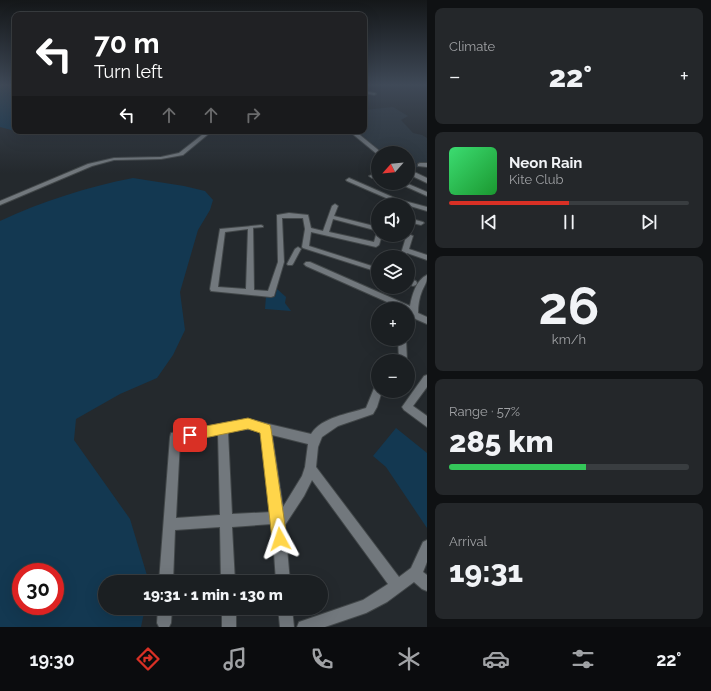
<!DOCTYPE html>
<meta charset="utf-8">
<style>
body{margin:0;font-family:Raleway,sans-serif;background:#24272a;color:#f1f3f6;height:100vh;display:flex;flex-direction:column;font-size:15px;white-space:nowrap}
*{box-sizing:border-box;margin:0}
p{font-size:13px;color:#a0a2a5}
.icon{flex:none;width:22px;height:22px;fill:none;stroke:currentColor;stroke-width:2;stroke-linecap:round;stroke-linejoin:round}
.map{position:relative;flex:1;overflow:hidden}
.panel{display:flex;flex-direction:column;gap:8px;padding:8px;background:#0f1113;width:284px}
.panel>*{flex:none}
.guide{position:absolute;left:12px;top:12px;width:355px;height:122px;border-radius:8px;box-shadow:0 4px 16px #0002,0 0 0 1px #393d40;background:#202124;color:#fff;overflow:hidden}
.needle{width:26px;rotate:243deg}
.controls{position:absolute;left:371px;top:146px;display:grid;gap:8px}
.controls a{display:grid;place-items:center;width:44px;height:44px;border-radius:50%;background:#1b1f22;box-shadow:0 4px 16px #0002,0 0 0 1px #393d40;font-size:20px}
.speed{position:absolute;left:12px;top:563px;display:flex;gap:8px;font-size:20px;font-weight:700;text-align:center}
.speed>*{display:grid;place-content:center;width:52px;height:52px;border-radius:50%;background:#1b1f22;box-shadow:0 4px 16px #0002,0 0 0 1px #393d40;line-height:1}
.speed .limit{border:6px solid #d22;background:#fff;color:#111}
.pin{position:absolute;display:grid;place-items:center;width:34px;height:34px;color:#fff;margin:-17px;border-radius:8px;box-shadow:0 2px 6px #0006}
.me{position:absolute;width:44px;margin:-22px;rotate:355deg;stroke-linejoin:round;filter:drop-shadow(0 0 3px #0008)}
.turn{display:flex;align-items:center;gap:14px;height:84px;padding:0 16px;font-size:18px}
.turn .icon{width:52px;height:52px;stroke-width:2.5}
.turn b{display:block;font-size:28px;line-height:34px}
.lanes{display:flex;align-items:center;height:38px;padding:0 16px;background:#0003;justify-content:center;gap:20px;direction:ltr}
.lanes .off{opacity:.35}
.big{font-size:30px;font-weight:800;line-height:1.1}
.panel .widget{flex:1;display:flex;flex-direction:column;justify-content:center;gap:6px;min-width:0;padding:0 14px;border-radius:8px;background:#24272a}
.panel .dial{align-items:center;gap:0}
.dial b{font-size:52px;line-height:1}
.song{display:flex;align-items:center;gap:12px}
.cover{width:48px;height:48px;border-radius:6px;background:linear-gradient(135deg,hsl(140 70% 55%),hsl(130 70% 35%))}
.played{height:4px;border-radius:2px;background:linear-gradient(90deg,#d93025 50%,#393d40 50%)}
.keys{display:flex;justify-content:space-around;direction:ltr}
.heat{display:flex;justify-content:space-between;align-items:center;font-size:22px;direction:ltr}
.charge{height:6px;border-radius:3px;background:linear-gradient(90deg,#34c759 57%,#393d40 0)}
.trip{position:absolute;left:98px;top:575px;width:230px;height:40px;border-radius:20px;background:#1b1f22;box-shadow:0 4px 16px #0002,0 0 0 1px #393d40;font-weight:800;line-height:40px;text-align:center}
.tab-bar{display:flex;height:64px;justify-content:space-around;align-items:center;background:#0b0c0e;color:#a0a2a5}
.tab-bar .icon{width:28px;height:28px}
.tab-bar .selected{color:#d93025}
.tab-bar b{font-size:18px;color:#f1f3f6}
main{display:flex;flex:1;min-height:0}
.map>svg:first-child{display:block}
.built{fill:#2a343c}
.green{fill:#133851;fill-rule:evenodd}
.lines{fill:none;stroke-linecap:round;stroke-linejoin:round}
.pedestrian-casing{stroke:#424749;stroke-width:2}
.minor-casing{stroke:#424749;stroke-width:2}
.tertiary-casing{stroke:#424749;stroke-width:2}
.pedestrian{fill:#72787d;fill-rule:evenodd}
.minor{fill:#72787d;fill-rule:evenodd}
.tertiary{fill:#72787d;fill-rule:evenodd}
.route{fill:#ffd54a;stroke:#a68a30}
</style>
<main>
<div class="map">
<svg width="427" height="627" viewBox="0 0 427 627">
<rect width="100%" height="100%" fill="#24292d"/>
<path class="built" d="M393,107L408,116L401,120L413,133L422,135L427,138V163H416L421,167L409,168L408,153H383L357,131H364V110Z"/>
<path class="green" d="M0,85H14L15,87V131L0,127Z
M133,178L184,186L205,191L213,200L210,210L198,230L180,292L185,330L173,355L157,378L120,394L76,419L74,440L130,519L149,582H105V608H145L141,627H0V221C43,201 87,187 133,178ZM21,572H55V606H21Z
M277,289L286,297L285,303L291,311L265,309L266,296L275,297Z
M396,428L427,453V528L386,467L373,456Z"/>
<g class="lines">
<defs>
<path id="pedestrian" d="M261,225L263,226V227L251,228L249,227L251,226Z
M298,247L301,249L293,264L292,265H288L287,264L295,249Z"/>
<path id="minor" d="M364,91L375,93L376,94L374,95L364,93Z
M207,131H212L183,155L161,159L114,160L92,166L0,205V201L88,164L114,158L161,157L179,153Z
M420,163H427V167L418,166V164Z
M378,173V177L372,178L369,176Z
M349,178L397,199L427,207V211L393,201L347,181L346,180Z
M398,183H406L427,192V196Z
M335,204L338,206L334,216L378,227V231L333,219L329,232L374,242L376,235L378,233V235H382L379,245L376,247L311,232L309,246L378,268V272L303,248L302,247L305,229L303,218H282L284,262L274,296L271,297L211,291L210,289L220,229L253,226L254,290L268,291L278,262L277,215L289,213L308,215L311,228L323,231L332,206ZM248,229L246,289L218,287L225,232Z
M408,218L423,222L424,223L421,225L408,222Z
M408,234L413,236L409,249L427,255V260L407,253L406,257H400L406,237L402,235H408Z
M306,262H310L410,306C412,295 416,280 427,275C427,283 425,284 422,291C419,298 418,306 418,313L427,317V324L411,317L408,309H403L306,266L304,264Z
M408,278L416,281L417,283L416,285L413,286L408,284Z
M398,339H406L407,361H399Z
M427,375V387L413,406L427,416V427L404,410L402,407L424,376Z
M378,385V391H382L377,407L373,414L338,426L322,437L318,447L316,467L399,577L411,568L423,542L427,540V562L423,572L427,575V591L422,589L414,582L387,602L366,613L325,627H297L299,622L363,600L388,584L312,480L304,496L285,525L290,582H276L272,524L232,527L235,582H221L220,527L175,530L173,582H159L170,437L171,433L248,419L311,434C322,417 348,414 366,408L375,386ZM248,429L261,432L272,512L232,514L228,432ZM218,434L220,515L176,518L180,441ZM272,435L308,444L305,467L302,476L283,507Z
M158,608H172L171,623L169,627H159L157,623Z
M222,608H236V627H222Z
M278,608H292L294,627H280Z"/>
<path id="tertiary" d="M349,131H355L382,153L377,154Z
M408,169L427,178V183L408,174Z"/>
</defs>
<use href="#pedestrian" class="pedestrian-casing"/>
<use href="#minor" class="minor-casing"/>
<use href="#tertiary" class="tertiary-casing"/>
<use href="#pedestrian" class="pedestrian"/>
<use href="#minor" class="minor"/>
<use href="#tertiary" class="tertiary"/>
</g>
<linearGradient id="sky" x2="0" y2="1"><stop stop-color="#141719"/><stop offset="0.49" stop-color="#3f4957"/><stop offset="1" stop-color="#3f4957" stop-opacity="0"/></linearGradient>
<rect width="427" height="173" fill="url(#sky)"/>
<path class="route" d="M248,418L270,425L271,429L287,539L285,544L280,547L274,544L272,539L260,433L248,429L190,441L186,439L184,435L186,431L190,429Z"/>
</svg>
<div class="controls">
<a><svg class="needle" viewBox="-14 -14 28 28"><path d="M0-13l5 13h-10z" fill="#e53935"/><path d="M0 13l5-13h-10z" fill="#a0a2a5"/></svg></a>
<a><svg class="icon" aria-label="sound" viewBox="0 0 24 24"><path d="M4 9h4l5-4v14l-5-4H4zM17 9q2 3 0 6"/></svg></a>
<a><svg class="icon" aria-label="layers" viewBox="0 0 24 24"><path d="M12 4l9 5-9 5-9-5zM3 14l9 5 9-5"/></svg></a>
<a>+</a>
<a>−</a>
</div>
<div class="speed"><div class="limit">30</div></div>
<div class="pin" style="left:190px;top:435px;background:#d93025"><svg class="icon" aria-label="arrive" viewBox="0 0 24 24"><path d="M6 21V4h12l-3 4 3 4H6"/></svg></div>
<svg class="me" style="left:280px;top:539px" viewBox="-20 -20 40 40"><path d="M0-17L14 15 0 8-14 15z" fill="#ffd54a" stroke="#fff" stroke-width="4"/></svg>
<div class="trip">19:31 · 1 min · 130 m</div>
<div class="guide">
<div class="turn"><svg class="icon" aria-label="left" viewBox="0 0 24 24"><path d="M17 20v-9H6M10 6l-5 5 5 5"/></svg><div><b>70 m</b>Turn left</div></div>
<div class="lanes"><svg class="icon" aria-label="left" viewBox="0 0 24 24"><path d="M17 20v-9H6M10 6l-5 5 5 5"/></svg><svg class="icon off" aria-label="ahead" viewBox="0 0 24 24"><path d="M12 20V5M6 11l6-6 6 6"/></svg><svg class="icon off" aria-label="ahead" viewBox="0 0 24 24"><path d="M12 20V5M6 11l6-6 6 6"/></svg><svg class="icon off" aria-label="right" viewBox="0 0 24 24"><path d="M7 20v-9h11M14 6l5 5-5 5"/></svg></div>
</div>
</div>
<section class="panel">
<div class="widget"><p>Climate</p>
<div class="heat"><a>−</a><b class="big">22°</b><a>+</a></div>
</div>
<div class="widget">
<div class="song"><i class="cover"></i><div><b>Neon Rain</b><p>Kite Club</p></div></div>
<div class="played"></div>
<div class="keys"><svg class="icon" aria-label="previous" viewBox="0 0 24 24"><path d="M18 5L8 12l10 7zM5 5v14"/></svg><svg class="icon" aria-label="pause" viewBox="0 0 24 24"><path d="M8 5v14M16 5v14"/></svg><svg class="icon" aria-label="next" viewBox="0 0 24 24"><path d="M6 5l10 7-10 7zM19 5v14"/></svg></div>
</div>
<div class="widget dial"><b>26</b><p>km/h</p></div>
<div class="widget"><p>Range · 57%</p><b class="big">285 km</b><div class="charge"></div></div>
<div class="widget"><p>Arrival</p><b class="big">19:31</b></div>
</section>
</main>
<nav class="tab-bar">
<b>19:30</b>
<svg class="icon selected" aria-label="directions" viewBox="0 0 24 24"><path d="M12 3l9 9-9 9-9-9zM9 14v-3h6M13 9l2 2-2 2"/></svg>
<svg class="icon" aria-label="music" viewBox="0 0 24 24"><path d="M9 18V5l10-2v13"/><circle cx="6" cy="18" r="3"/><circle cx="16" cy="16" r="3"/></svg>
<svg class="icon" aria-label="phone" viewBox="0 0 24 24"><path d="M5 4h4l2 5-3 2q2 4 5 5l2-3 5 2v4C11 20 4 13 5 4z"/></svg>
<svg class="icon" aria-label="climate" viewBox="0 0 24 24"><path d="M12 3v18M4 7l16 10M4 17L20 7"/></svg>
<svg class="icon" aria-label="car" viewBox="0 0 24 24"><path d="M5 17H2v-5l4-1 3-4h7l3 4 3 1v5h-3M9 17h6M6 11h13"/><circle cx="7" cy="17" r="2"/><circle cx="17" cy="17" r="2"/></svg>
<svg class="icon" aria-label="filters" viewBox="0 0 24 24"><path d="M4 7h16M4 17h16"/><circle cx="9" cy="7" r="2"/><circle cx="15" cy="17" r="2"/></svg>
<b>22°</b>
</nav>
